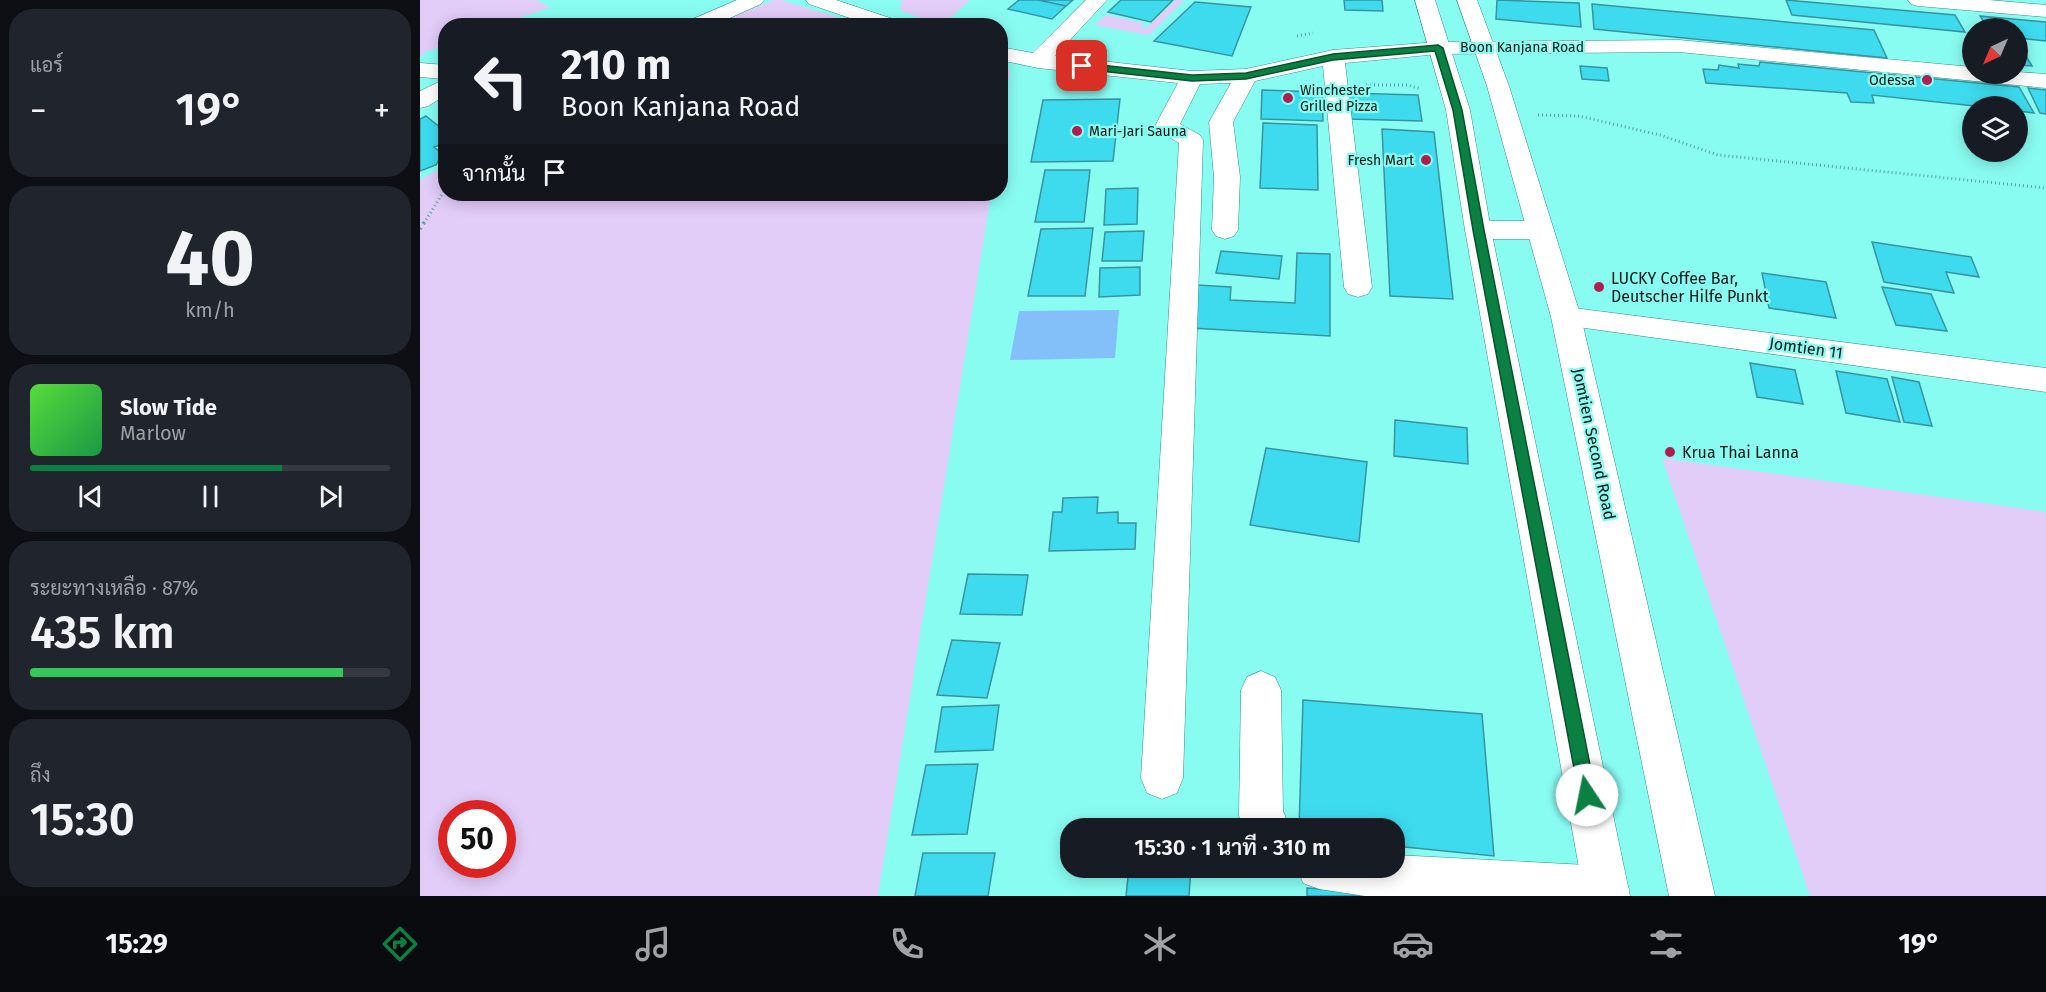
<!DOCTYPE html>
<html lang="th">
<meta charset="utf-8">
<style>
body{margin:0;font-family:"Fira Sans",Sarabun,sans-serif;background:#20242c;color:#f1f3f6;height:100vh;display:flex;flex-direction:column;font-size:22px;white-space:nowrap}
*{box-sizing:border-box;margin:0}
p{font-size:20px;color:#9ea1a6}
.icon{flex:none;width:33px;height:33px;fill:none;stroke:currentColor;stroke-width:2;stroke-linecap:round;stroke-linejoin:round}
.map{position:relative;flex:1;overflow:hidden}
.panel{display:flex;flex-direction:column;gap:9px;padding:9px;background:#0d0f14;width:420px}
.panel>*{flex:none}
.top-card{position:absolute;left:18px;top:18px;width:570px;height:183px;border-radius:24px;box-shadow:0 3px 15px #0003;background:#171b24;color:#f1f3f6;overflow:hidden}
.needle{width:39px;rotate:224deg}
.fabs{position:absolute;left:1542px;top:18px;display:grid;gap:12px}
.fabs a{display:grid;place-items:center;width:66px;height:66px;border-radius:50%;background:#171b24;box-shadow:0 3px 15px #0003;font-size:30px}
.speed{position:absolute;left:18px;top:800px;display:flex;gap:12px;font-size:30px;font-weight:700;text-align:center}
.speed>*{display:grid;place-content:center;width:78px;height:78px;border-radius:50%;background:#171b24;box-shadow:0 3px 15px #0003;line-height:1}
.speed .limit{border:9px solid #d22;background:#fff;color:#111}
.pin{position:absolute;display:grid;place-items:center;width:51px;height:51px;color:#fff;margin:-26px;border-radius:12px;box-shadow:0 3px 9px #0006}
.me{position:absolute;width:66px;margin:-33px;rotate:349deg;stroke-linejoin:round;filter:drop-shadow(0 0 4px #0008)}
.turn{display:flex;align-items:center;gap:21px;height:126px;padding:0 24px;font-size:27px}
.turn .icon{width:78px;height:78px;stroke-width:2.5}
.turn b{display:block;font-size:42px;line-height:51px}
.then{display:flex;align-items:center;height:57px;padding:0 24px;background:#0003;gap:12px;font-size:22px}
.big{font-size:45px;font-weight:600;line-height:1.1}
.panel .widget{flex:1;display:flex;flex-direction:column;justify-content:center;gap:9px;min-width:0;padding:0 21px;border-radius:24px;background:#20242c}
.panel .dial{align-items:center;gap:0}
.dial b{font-size:78px;line-height:1}
.song{display:flex;align-items:center;gap:18px}
.cover{width:72px;height:72px;border-radius:9px;background:linear-gradient(135deg,hsl(110 70% 55%),hsl(140 70% 35%))}
.played{height:6px;border-radius:3px;background:linear-gradient(90deg,#0b8043 70%,#363941 70%)}
.keys{display:flex;justify-content:space-around;direction:ltr}
.heat{display:flex;justify-content:space-between;align-items:center;font-size:33px;direction:ltr}
.charge{height:9px;border-radius:4px;background:linear-gradient(90deg,#34c759 87%,#363941 0)}
.trip{position:absolute;left:640px;top:818px;width:345px;height:60px;border-radius:24px;background:#171b24;box-shadow:0 3px 15px #0003;font-weight:600;line-height:60px;text-align:center}
.tab-bar{display:flex;height:96px;justify-content:space-around;align-items:center;background:#090b0e;color:#9ea1a6}
.tab-bar .icon{width:42px;height:42px}
.tab-bar .selected{color:#0b8043}
.tab-bar b{font-size:27px;color:#f1f3f6}
main{display:flex;flex:1;min-height:0}
.map>svg:first-child{display:block}
.green{fill:#e2ccf8;fill-rule:evenodd}
.water{fill:#83bff8}
.building{fill:#3edbef;stroke:#39939f;stroke-width:1.5}
.lines{fill:none;stroke-linecap:round;stroke-linejoin:round}
.minor-casing{stroke:#359088;stroke-width:1}
.major-casing{stroke:#359088;stroke-width:1}
.path-far1{stroke:#53a29c;stroke-width:3;stroke-dasharray:1 3;stroke-linecap:butt}
.path{stroke:#53a29c;stroke-width:4;stroke-dasharray:1.5 4.5;stroke-linecap:butt}
.minor{fill:#fff;fill-rule:evenodd}
.major{fill:#fff;fill-rule:evenodd}
.route{fill:#0b8043;stroke:#07532c;stroke-width:1.5}
.poi-dot{fill:#af1e4f;stroke:#89fcf2;stroke-width:2}
.labels{text-anchor:middle;dominant-baseline:central;stroke-width:4.5;stroke-linejoin:round;paint-order:stroke}
.far-street-label{font-size:14px;fill:#001715;stroke:#89fcf2}
.far-poi-label{font-size:14px;fill:#001715;stroke:#89fcf2;text-anchor:end}
.poi-label{font-size:16px;fill:#001715;stroke:#89fcf2;text-anchor:start}
.street-label{font-size:16px;fill:#001715;stroke:#89fcf2}
</style>
<main>
<section class="panel">
<div class="widget"><p>แอร์</p>
<div class="heat"><a>−</a><b class="big">19°</b><a>+</a></div>
</div>
<div class="widget dial"><b>40</b><p>km/h</p></div>
<div class="widget">
<div class="song"><i class="cover"></i><div><b>Slow Tide</b><p>Marlow</p></div></div>
<div class="played"></div>
<div class="keys"><svg class="icon" aria-label="previous" viewBox="0 0 24 24"><path d="M18 5L8 12l10 7zM5 5v14"/></svg><svg class="icon" aria-label="pause" viewBox="0 0 24 24"><path d="M8 5v14M16 5v14"/></svg><svg class="icon" aria-label="next" viewBox="0 0 24 24"><path d="M6 5l10 7-10 7zM19 5v14"/></svg></div>
</div>
<div class="widget"><p>ระยะทางเหลือ · 87%</p><b class="big">435 km</b><div class="charge"></div></div>
<div class="widget"><p>ถึง</p><b class="big">15:30</b></div>
</section>
<div class="map">
<svg width="1626" height="896" viewBox="0 0 1626 896">
<rect width="100%" height="100%" fill="#89fcf2"/>
<path class="green" d="M0,0H116L131,7L79,25L26,26L25,45L6,52L0,57Z
M353,0H361L444,25L292,26Z
M481,0H550L527,21L501,18L481,11Z
M756,0H764L729,35L674,25L686,15L724,23L721,27L726,28Z
M581,67L590,70L581,132L580,67Z
M25,165L26,194H571L458,896H0V180ZM32,813H82V864H32Z
M1242,458L1626,512V896H1390Z"/>
<path class="water" d="M699,310L695,358L590,360L599,311Z"/>
<path class="building" d="M599,0H618L646,6L632,19L588,9Z
M618,0H653L646,6Z
M701,0H753L731,22L688,12Z
M924,0H962L963,11L925,10Z
M1077,0L1159,3L1161,27L1076,19Z
M1366,0L1535,15L1545,32L1372,15Z
M775,2L831,7L812,56L734,41Z
M1172,4L1454,30L1467,58L1174,29Z
M1560,16L1626,22V41L1598,38V28H1568Z
M1598,43L1612,66L1598,65Z
M1340,62L1599,87L1614,113L1598,111V106H1555L1452,95L1454,103L1431,102L1427,93L1286,83L1283,69L1298,70L1299,65L1319,68L1318,64L1339,66Z
M1160,66L1187,68L1189,81L1162,79Z
M1608,88L1626,90V114L1620,113Z
M842,90L902,92L903,121L841,119Z
M927,93L998,95L1002,121L928,119Z
M700,99L693,161L611,162L623,100Z
M6,116L26,132V143L14,147L22,154L16,165L0,171V119Z
M843,123L897,125L898,190L840,188Z
M962,129L1014,132L1033,299L970,296Z
M625,170H670L664,222H615Z
M718,188L717,224L684,225L686,189Z
M673,228L665,296H608L621,229Z
M724,231L722,261H682L685,232Z
M1452,242L1551,257L1559,277L1526,272L1534,293L1464,282Z
M801,251L862,256L859,279L796,273Z
M877,253L910,254V336L771,328L777,285L811,287L810,300L875,303Z
M720,267V295L679,297L680,268Z
M1342,273L1406,282L1416,318L1349,308Z
M1462,287L1511,294L1527,331L1476,325Z
M1330,363L1375,370L1383,404L1337,397Z
M1416,371L1467,379L1480,422L1426,413Z
M1472,377L1499,382L1512,426L1484,422Z
M975,420L1047,428L1048,464L974,456Z
M846,448L947,462L939,542L830,525Z
M678,497L677,513L698,512V523H716L715,549L629,551L633,512H642L643,498Z
M548,574L608,575L602,615L540,614Z
M532,640L580,643L567,698L517,695Z
M883,700L1062,714L1074,856L975,846V828H879Z
M579,705L573,750L515,752L522,707Z
M558,764L547,834L492,835L506,765Z
M715,821L774,824V828H714Z
M503,853H575L568,896H495Z
M709,867H771L769,896H706Z
M887,888L996,896H887Z"/>
<g class="lines">
<defs>
<path id="minor" d="M317,0H344L341,4L292,26H263L266,22Z
M386,0H416L482,22L485,26H453L389,4Z
M666,0H687L635,56L772,71L826,69L913,50L1018,42L1259,40L1552,67V74H1598V72L1626,74V88L1259,52L1018,54L925,63L952,287L948,294L938,297L928,294L924,287L903,66L835,81L813,122L820,177L818,230L814,236L805,239L796,236L792,230L794,177L789,122L811,83L780,84L760,124L780,135L783,140L763,778L757,793L742,799L727,793L721,778L759,143L739,131L735,126L758,83L618,68L580,60V47L613,53Z
M1488,0H1569L1626,5V17L1498,6L1491,4Z
M0,63L26,65V95L8,106L0,108V91L25,79L0,77Z
M1058,221H1121L1130,224L1134,230L1130,236L1121,239H1058L1049,236L1045,230L1049,224Z
M1146,307L1626,368V392L1136,324L1131,317L1136,310Z
M841,671L855,677L861,690L863,811L870,828H824L819,816L821,690L827,677Z
M975,855L1186,866L1202,873L1209,889L1206,896H945L899,889L883,883L877,867H975Z"/>
<path id="major" d="M995,0H1015L1050,110L1071,230L1210,896H1164L1045,230L1026,110Z
M1037,0H1057L1089,86L1161,317L1295,896H1249L1131,317L1067,86Z"/>
</defs>
<use href="#minor" class="minor-casing"/>
<use href="#major" class="major-casing"/>
<path class="path-far1" d="M877,36L893,33
M946,85H987L1001,89
M1118,115L1159,116L1240,135L1298,155L1626,188
M4,223L26,188"/>
<path class="path" d="M0,229L5,221"/>
<use href="#minor" class="minor"/>
<use href="#major" class="major"/>
</g>
<path class="route" d="M1018,45L1023,48L1042,110L1064,230L1176,795L1174,801L1167,804L1161,801L1159,795L1053,230L1033,110L1015,51L913,60L826,79L772,81L662,69L658,66L662,63L772,75L826,73L913,54Z"/>
<g class="poi-dot">
<circle cx="1507" cy="80" r="6"/>
<circle cx="868" cy="98" r="6"/>
<circle cx="657" cy="131" r="6"/>
<circle cx="1006" cy="160" r="6"/>
<circle cx="1179" cy="287" r="6"/>
<circle cx="1250" cy="452" r="6"/>
</g>
<g class="labels">
<g class="far-street-label">
<text x="1102" y="47">Boon Kanjana Road</text>
</g>
<g class="far-poi-label">
<text x="1495" y="80">Odessa</text>
<text x="880" y="90" text-anchor="start">Winchester<tspan x="880" dy="16">Grilled Pizza</tspan></text>
<text x="669" y="131" text-anchor="start">Mari-Jari Sauna</text>
<text x="994" y="160">Fresh Mart</text>
</g>
<g class="poi-label">
<text x="1191" y="278">LUCKY Coffee Bar,<tspan x="1191" dy="18">Deutscher Hilfe Punkt</tspan></text>
<text x="1262" y="452">Krua Thai Lanna</text>
</g>
<g class="street-label">
<text transform="translate(1386 348) rotate(8)">Jomtien 11</text>
<text transform="translate(1174 444) rotate(78)">Jomtien Second Road</text>
</g>
</g>
</svg>
<div class="fabs">
<a><svg class="needle" viewBox="-14 -14 28 28"><path d="M0-13l5 13h-10z" fill="#e53935"/><path d="M0 13l5-13h-10z" fill="#9ea1a6"/></svg></a>
<a><svg class="icon" aria-label="layers" viewBox="0 0 24 24"><path d="M12 4l9 5-9 5-9-5zM3 14l9 5 9-5"/></svg></a>
</div>
<div class="speed"><div class="limit">50</div></div>
<div class="pin" style="left:662px;top:66px;background:#d93025"><svg class="icon" aria-label="arrive" viewBox="0 0 24 24"><path d="M6 21V4h12l-3 4 3 4H6"/></svg></div>
<svg class="me" style="left:1167px;top:795px" viewBox="-20 -20 40 40"><circle r="19" fill="#fff"/><path d="M0-13L10 11 0 6-10 11z" fill="#0b8043"/></svg>
<div class="trip">15:30 · 1 นาที · 310 m</div>
<div class="top-card">
<div class="turn"><svg class="icon" aria-label="left" viewBox="0 0 24 24"><path d="M17 20v-9H6M10 6l-5 5 5 5"/></svg><div><b>210 m</b>Boon Kanjana Road</div></div>
<div class="then">จากนั้น<svg class="icon" aria-label="arrive" viewBox="0 0 24 24"><path d="M6 21V4h12l-3 4 3 4H6"/></svg></div>
</div>
</div>
</main>
<nav class="tab-bar">
<b>15:29</b>
<svg class="icon selected" aria-label="directions" viewBox="0 0 24 24"><path d="M12 3l9 9-9 9-9-9zM9 14v-3h6M13 9l2 2-2 2"/></svg>
<svg class="icon" aria-label="music" viewBox="0 0 24 24"><path d="M9 18V5l10-2v13"/><circle cx="6" cy="18" r="3"/><circle cx="16" cy="16" r="3"/></svg>
<svg class="icon" aria-label="phone" viewBox="0 0 24 24"><path d="M5 4h4l2 5-3 2q2 4 5 5l2-3 5 2v4C11 20 4 13 5 4z"/></svg>
<svg class="icon" aria-label="climate" viewBox="0 0 24 24"><path d="M12 3v18M4 7l16 10M4 17L20 7"/></svg>
<svg class="icon" aria-label="car" viewBox="0 0 24 24"><path d="M5 17H2v-5l4-1 3-4h7l3 4 3 1v5h-3M9 17h6M6 11h13"/><circle cx="7" cy="17" r="2"/><circle cx="17" cy="17" r="2"/></svg>
<svg class="icon" aria-label="filters" viewBox="0 0 24 24"><path d="M4 7h16M4 17h16"/><circle cx="9" cy="7" r="2"/><circle cx="15" cy="17" r="2"/></svg>
<b>19°</b>
</nav>
